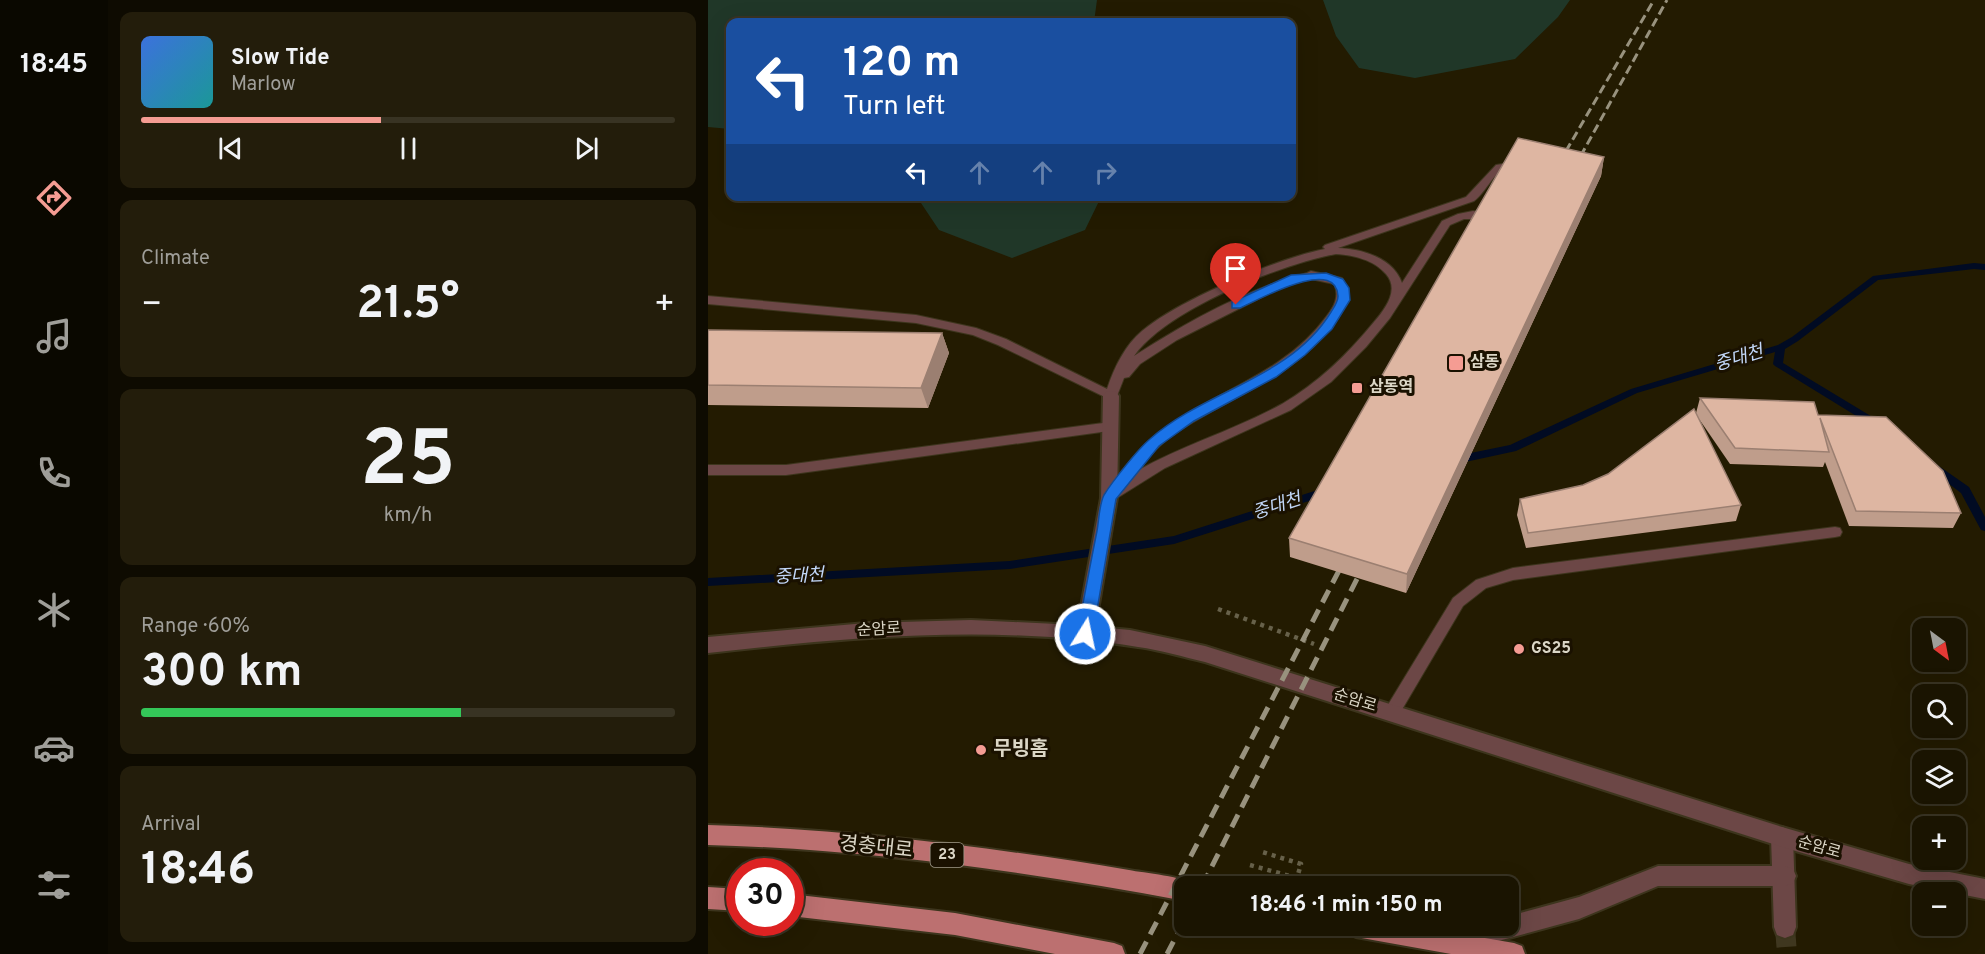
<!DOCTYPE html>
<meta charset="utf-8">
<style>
body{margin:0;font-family:Overpass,"Noto Sans KR",sans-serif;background:#231d0b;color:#f1f3f6;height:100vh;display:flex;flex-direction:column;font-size:22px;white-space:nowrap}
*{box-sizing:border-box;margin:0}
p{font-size:20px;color:#9f9e99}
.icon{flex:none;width:33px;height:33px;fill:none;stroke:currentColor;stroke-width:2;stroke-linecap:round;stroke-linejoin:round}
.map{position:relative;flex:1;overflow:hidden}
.sheet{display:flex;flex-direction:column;gap:12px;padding:12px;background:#0e0b01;width:600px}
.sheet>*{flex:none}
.hud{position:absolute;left:18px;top:18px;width:570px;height:183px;border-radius:12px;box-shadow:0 6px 24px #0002,0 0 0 2px #383323;background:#1a4fa0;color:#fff;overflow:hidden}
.needle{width:39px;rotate:148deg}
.buttons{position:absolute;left:1204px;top:618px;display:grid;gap:12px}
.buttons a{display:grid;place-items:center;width:54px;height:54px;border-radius:12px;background:#1a1401;box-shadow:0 6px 24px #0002,0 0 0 2px #383323;font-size:30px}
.speed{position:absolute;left:18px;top:858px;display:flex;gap:12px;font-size:30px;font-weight:700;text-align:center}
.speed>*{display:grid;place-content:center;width:78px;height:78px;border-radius:50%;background:#1a1401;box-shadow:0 6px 24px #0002,0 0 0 2px #383323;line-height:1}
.speed .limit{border:9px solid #d22;background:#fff;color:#111}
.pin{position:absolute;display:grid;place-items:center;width:51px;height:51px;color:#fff;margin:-62px -26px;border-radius:50% 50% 50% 0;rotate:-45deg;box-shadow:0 0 6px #0007}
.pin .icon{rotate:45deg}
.me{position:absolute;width:66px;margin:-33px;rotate:10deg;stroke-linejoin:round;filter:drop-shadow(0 0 4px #0008)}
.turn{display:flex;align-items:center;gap:21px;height:126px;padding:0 18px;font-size:27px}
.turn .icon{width:78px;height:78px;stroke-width:2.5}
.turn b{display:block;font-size:42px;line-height:51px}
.lanes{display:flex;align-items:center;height:57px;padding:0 18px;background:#0003;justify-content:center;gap:30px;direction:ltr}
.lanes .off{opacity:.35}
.big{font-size:45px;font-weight:700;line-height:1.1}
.sheet .tile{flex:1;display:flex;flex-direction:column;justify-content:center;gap:9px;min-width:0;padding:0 21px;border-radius:12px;background:#231d0b}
.sheet .dial{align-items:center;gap:0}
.dial b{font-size:78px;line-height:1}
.song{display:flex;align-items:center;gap:18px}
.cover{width:72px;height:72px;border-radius:9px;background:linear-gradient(135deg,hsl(220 70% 55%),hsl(180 70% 35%))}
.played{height:6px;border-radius:3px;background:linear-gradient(90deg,#f59c93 45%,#383323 45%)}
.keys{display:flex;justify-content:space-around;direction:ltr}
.heat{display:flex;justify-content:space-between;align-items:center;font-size:33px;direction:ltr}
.charge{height:9px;border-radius:4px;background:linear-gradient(90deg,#34c759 60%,#383323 0)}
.trip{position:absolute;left:466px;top:876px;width:345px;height:60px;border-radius:12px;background:#1a1401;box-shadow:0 6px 24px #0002,0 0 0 2px #383323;font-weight:700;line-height:60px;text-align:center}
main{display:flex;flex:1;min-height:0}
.menu{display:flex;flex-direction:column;width:108px;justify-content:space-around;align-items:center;background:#0a0800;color:#9f9e99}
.menu .icon{width:42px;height:42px}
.menu .active{color:#f59c93}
.menu b{font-size:27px;color:#f1f3f6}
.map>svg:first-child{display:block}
.green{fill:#203728}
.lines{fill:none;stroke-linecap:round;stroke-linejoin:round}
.stream{fill:#010b23;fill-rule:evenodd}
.minor-tunnel{stroke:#3f371f;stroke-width:20;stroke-dasharray:20 10;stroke-linecap:butt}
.service-casing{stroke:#3d351d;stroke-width:2}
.minor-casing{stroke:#3d351d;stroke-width:4}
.tertiary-casing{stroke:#3d351d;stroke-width:4}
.primary-casing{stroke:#3d351d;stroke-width:4}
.path{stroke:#67614a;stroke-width:4.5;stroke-dasharray:4 5;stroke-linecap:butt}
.service{fill:#6c4746;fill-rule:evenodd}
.minor{fill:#6c4746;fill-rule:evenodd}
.tertiary{fill:#6c4746;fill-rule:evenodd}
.primary{fill:#bc7070;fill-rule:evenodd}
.rail-far1{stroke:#98927e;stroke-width:3;stroke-dasharray:9 4.5;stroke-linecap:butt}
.rail{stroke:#98927e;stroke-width:5;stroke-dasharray:14 8;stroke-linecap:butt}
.wall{fill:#bf9d8b}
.shaded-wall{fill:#9b7f71}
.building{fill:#deb6a2;stroke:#9b7f71;stroke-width:1.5}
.route{fill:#1a73e8;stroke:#114b97;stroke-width:1.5}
.poi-dot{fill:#f59c93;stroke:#1a1100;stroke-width:2}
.labels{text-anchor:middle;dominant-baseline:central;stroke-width:6;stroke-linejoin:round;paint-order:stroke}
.shield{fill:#1a1100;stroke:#a19b8b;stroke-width:1.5}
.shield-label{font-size:15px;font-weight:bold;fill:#dbd6c6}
.poi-label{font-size:16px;font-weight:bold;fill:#dbd6c6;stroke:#1a1100;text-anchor:start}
.street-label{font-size:16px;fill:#dbd6c6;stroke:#1a1100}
.water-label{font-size:18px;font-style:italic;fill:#c2d7f8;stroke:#1a1100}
.near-poi-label{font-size:20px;font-weight:bold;fill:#dbd6c6;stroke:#1a1100;text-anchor:start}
.near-street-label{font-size:20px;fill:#dbd6c6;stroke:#1a1100}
</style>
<main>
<nav class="menu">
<b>18:45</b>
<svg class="icon active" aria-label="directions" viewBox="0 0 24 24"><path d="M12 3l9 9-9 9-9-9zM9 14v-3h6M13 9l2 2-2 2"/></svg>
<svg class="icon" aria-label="music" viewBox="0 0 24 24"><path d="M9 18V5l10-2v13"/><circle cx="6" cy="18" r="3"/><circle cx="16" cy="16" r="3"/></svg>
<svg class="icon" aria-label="phone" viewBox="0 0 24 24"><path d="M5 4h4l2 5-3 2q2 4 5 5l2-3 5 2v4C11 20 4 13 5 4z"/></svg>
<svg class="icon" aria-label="climate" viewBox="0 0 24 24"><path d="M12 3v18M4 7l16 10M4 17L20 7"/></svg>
<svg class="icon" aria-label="car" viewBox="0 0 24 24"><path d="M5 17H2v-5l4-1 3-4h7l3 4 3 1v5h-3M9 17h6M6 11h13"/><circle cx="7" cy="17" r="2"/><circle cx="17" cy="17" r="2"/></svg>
<svg class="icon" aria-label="filters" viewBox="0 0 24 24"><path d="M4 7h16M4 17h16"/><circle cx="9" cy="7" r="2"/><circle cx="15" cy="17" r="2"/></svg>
</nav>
<section class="sheet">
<div class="tile">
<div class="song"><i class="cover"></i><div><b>Slow Tide</b><p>Marlow</p></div></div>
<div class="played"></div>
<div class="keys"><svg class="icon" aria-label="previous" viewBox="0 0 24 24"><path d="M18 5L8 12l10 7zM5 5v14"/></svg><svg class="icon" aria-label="pause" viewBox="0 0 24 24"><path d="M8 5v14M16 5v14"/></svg><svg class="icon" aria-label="next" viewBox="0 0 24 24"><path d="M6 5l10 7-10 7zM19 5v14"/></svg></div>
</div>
<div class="tile"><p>Climate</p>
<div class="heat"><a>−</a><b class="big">21.5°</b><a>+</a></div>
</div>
<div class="tile dial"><b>25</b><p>km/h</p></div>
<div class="tile"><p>Range · 60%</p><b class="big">300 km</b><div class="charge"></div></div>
<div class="tile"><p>Arrival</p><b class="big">18:46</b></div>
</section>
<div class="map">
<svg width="1277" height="954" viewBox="0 0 1277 954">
<rect width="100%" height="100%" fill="#231b01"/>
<path class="green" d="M0,0H389L386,22H22V129L0,127Z
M615,0H862L850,17L807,59L707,78L651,68L628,36Z
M209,197H393L377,230L304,258L231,230Z"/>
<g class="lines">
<path class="stream" d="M1266,263L1277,264V270L1266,269L1170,280L1090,341L1077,349L1075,363L1171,421L1172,423L1171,425H1163L1067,366L1065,364L1067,352L929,393L808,451L748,464L743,460L748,456L802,445L923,389L1070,345L1084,337L1165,276Z
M1228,464L1261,487L1277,517V531L1273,530L1253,493L1224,471L1223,468Z
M619,487L624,491L623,494L466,544L302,569L0,586V578L302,561L466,536Z"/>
<path class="minor-tunnel" d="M1077,927L1079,954"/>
<defs>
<path id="service" d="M812,161L817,164L816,166C809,167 802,166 796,169C785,174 777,193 766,201L630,248C655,249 685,258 694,283L734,221L750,214L765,211L782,213L787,216L782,219H756L742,225L682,318L658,347L623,382L583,410L457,468L401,503L396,502L394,498L404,488L405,482C420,463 435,443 456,429C510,390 577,373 618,317C626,307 632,296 626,284L603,279L574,287L469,340L432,364L421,377L416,378L409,396L403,400L290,345L265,335L208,323L0,304V296L208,315L268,328L298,339L399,389C406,368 417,345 434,331C471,300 570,258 617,249L615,247L617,245L758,197L788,165ZM628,254C645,255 666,260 678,274C692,290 677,309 666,322C640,354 610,383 574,404C527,430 475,445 429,471C440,457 453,443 468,433C522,396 586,378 626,324C637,309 645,296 634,278L603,271L599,273C538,289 479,322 426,356C458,310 573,264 628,254Z
M403,422L408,424L409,427L408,430L78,475H0V465H78Z
M1127,527L1132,528L1134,532L1132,536L1127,537L805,580L778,588L755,606L689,718L683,720L677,718L675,713L745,598L768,580L805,568Z"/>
<path id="minor" d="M403,391L408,392L411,396L409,498L386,634L384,639L377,642L370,639L368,634L393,498L395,396L398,392Z
M1074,827L1081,830L1085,837L1088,927L1085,935L1077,938L1069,935L1066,927L1063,837L1067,830Z"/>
<path id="tertiary" d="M263,620L369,625L422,630L497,646L1074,827L1201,864L1277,879V899L1201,884L1074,847L497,662C475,657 453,650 430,647C288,624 142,637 0,653V637L158,623Z
M950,866H1077L1085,869L1088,876L1085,883L1077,886H950L871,919L746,953L738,950L735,942L738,934C759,926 779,926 801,926V916L871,897Z"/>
<path id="primary" d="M0,825C140,829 283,847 421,870C435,873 478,876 486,886H477V901C322,872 158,849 0,845Z
M0,887L32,889V911L0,909Z
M82,894L247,913L406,943L414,946L417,954H347L247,935L82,916Z
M637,926H707L806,943L814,946L817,954H743L648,937L640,934Z"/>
</defs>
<use href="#service" class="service-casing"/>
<use href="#minor" class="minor-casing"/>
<use href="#tertiary" class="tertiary-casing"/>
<use href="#primary" class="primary-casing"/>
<path class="path" d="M510,609L606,644
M542,865L589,878L593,864L551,851"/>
<use href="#service" class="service"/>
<use href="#minor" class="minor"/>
<use href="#tertiary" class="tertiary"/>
<use href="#primary" class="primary"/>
<path class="rail-far1" d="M851,163L946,0
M866,168L959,0"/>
<path class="rail" d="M494,886L657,563
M432,954L638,557
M459,954L477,919"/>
</g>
<path class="wall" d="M896,157L893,176L698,593L582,557L581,538Z
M0,330L234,333L241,353L220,408L0,405Z
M992,398L1110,415L1253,513L1245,528L1141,526L1117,462L1115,467L1022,464L989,416L1033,505L1028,521L818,548L809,515L812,499L875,485L900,474L988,413Z"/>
<path class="shaded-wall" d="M896,157L893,176L698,593L699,574Z
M234,333L241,353L220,408L213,388Z"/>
<path class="building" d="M810,138L896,157L699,574L581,538Z
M0,330L234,333L213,388L0,385Z
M992,398L1106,402L1110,415L1178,417L1235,471L1253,513L1148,511L1112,418L1121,452L1027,448Z
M986,409L1033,505L820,533L812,499L875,485L900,474Z"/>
<path class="route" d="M618,273L635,279L641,288L642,300L624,329L597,355L568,377L486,421L451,446L408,499L385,634L383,638L377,640L372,638L369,634C376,599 382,565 389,531C391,520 391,505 396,495C404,482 430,449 442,439C497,390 582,379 623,312C626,307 630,302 630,296C628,256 550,300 532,308H524V302L583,275Z"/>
<g class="poi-dot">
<rect x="740" y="355" width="16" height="16" rx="3"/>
<rect x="643" y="382" width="12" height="12" rx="3"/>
<circle cx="811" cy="649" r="6"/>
<circle cx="273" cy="750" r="6"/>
</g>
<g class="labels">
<rect class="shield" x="222.5" y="843" width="33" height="24" rx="4.5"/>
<g class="shield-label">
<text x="239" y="855">23</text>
</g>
<g class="poi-label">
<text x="762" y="363">삼동</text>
<text x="661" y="388">삼동역</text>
<text x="823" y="649">GS25</text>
</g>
<g class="street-label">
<text transform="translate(171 630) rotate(-3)">순암로</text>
<text transform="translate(647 701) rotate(17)">순암로</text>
<text transform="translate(1111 848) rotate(16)">순암로</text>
</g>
<g class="water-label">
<text transform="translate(1031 359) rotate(-17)">중대천</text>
<text transform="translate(569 507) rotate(-18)">중대천</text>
<text transform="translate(91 577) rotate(-3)">중대천</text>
</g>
<g class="near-poi-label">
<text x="285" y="750">무빙홈</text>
</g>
<g class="near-street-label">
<text transform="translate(168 848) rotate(6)">경충대로</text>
</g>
</g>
</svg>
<div class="buttons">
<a><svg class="needle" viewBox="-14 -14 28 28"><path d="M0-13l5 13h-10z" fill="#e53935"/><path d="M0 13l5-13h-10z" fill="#9f9e99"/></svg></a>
<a><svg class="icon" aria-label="search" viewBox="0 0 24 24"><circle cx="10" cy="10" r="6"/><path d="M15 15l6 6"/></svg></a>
<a><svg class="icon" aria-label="layers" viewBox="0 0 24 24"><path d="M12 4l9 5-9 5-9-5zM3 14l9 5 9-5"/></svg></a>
<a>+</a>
<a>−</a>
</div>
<div class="speed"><div class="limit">30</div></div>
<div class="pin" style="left:528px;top:305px;background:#d93025"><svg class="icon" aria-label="arrive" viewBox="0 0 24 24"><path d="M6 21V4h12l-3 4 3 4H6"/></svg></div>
<svg class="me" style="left:377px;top:634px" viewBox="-20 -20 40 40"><circle r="17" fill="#1a73e8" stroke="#fff" stroke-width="3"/><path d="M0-11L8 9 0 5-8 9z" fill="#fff"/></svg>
<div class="trip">18:46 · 1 min · 150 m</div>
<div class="hud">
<div class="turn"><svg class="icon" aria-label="left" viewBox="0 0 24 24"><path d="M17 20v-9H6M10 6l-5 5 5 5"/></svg><div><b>120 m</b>Turn left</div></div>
<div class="lanes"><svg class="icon" aria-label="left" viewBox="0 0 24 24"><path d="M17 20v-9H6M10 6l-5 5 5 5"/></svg><svg class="icon off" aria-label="ahead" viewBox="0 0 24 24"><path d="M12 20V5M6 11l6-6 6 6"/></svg><svg class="icon off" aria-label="ahead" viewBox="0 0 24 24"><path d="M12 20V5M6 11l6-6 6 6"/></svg><svg class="icon off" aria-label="right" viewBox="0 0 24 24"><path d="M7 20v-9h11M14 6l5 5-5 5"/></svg></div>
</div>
</div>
</main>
